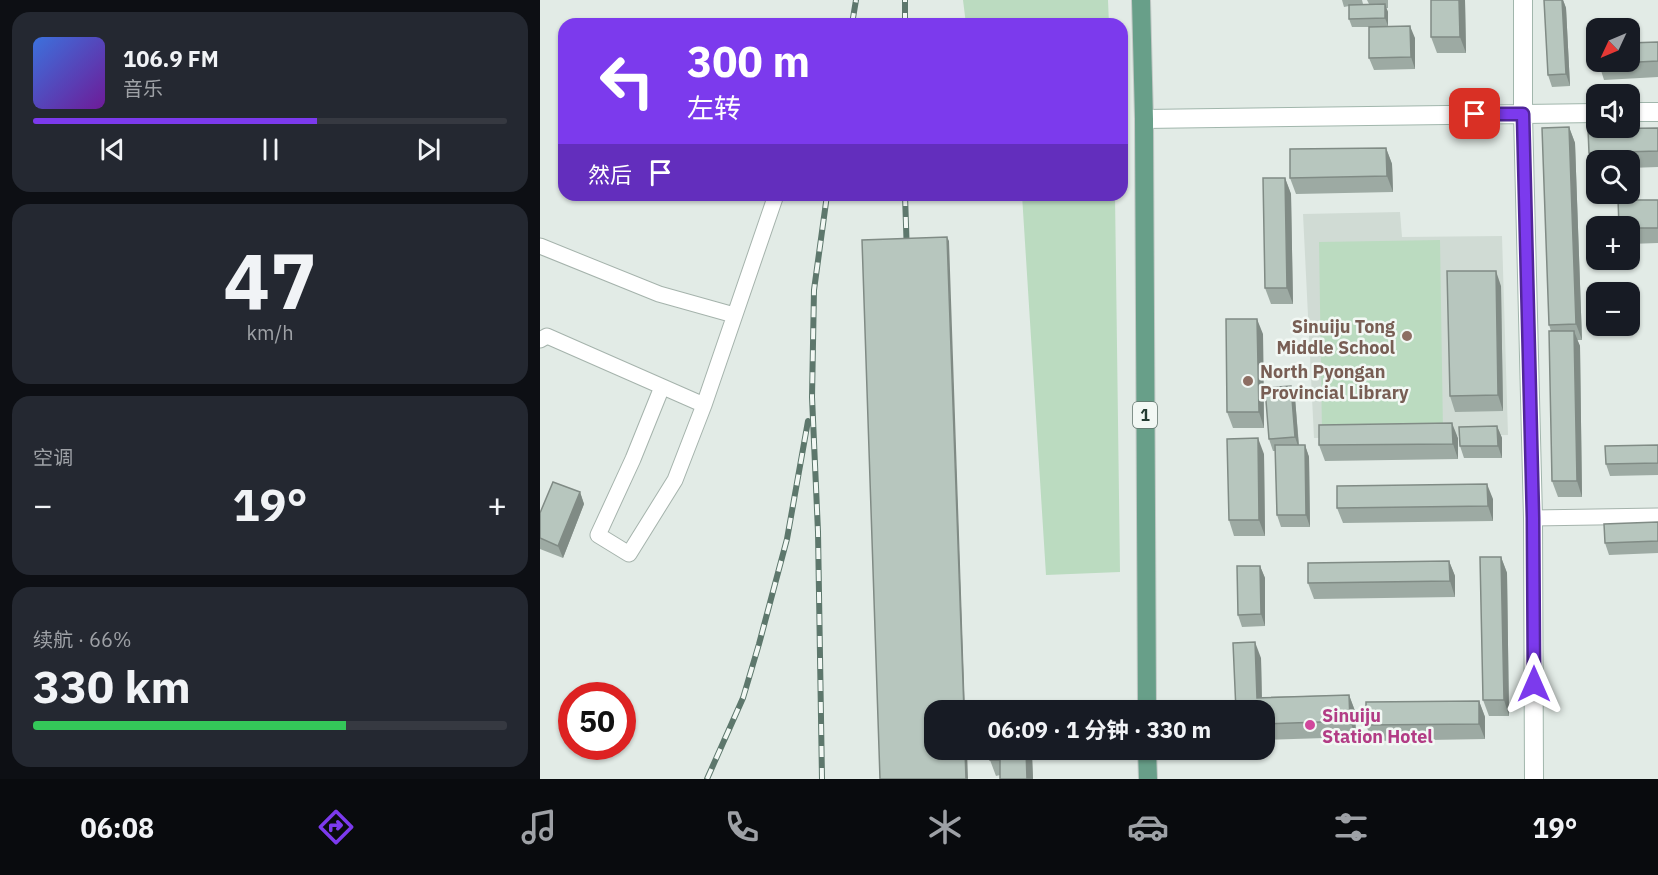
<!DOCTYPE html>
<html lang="zh">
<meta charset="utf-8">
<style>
body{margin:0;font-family:"IBM Plex Sans","Noto Sans SC",sans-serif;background:#242831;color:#f1f3f6;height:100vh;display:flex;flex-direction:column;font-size:22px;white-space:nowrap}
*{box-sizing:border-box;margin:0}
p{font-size:20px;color:#9ea1a6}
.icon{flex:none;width:33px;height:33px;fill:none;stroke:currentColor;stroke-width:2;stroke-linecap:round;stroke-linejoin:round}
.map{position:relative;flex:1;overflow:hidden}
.panel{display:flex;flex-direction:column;gap:12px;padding:12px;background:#0d0f14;width:540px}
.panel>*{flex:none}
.guide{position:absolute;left:18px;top:18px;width:570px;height:183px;border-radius:18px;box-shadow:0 2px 4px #0004;background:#7c3aed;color:#fff;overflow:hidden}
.needle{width:39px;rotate:226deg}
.buttons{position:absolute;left:1046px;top:18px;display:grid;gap:12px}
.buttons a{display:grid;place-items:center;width:54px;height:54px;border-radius:12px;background:#171b24;box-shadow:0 2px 4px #0004;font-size:30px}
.speed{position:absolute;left:18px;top:682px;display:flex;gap:12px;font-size:30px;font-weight:700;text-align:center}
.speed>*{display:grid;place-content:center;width:78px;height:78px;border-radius:50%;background:#171b24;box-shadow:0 2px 4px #0004;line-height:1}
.speed .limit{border:9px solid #d22;background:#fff;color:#111}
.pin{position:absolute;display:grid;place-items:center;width:51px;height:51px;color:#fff;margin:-26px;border-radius:12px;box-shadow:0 3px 9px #0006}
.me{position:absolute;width:66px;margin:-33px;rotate:0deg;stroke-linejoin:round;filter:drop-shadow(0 0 4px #0008)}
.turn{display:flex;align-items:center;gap:21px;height:126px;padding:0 30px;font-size:27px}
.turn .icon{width:78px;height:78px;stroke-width:2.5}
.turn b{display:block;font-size:42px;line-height:51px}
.then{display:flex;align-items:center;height:57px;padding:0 30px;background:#0003;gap:12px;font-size:22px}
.big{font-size:45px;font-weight:700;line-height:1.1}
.panel .tile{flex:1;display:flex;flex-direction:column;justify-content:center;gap:9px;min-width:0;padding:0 21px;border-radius:18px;background:#242831}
.panel .dial{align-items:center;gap:0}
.dial b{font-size:78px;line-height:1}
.song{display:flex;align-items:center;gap:18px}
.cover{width:72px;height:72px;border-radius:9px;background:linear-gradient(135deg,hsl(220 70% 55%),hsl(280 70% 35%))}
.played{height:6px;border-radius:3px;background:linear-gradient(90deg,#7c3aed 60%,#363941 60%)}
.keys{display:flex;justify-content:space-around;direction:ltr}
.heat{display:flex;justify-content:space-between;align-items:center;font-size:33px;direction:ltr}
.charge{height:9px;border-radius:4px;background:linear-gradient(90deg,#34c759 66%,#363941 0)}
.trip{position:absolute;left:384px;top:700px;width:351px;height:60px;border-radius:18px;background:#171b24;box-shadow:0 2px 4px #0004;font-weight:700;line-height:60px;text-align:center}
.menu{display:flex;height:96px;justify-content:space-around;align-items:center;background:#090b0e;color:#9ea1a6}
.menu .icon{width:42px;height:42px}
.menu .on{color:#7c3aed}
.menu b{font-size:27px;color:#f1f3f6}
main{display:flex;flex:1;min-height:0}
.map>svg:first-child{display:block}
.built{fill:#d0dbd4}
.green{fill:#bbdbc0}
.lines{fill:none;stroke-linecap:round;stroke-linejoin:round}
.minor-casing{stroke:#a5b3ac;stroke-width:17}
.secondary-casing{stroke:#a1b6ac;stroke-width:20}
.primary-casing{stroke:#c1c8c5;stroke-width:20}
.minor{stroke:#fff;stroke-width:15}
.secondary{stroke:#fff;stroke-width:18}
.primary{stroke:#689f89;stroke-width:18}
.rail-casing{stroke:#5d776c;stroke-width:6}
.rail{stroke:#f2f8f4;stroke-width:4;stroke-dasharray:11;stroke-linecap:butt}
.wall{fill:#9daaa3}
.shaded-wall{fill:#808b85}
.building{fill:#b7c6be;stroke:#808b85;stroke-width:1.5}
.route-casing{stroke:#51269a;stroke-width:15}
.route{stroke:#7c3aed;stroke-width:10}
.education-dot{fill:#8d6e63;stroke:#f2f8f4;stroke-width:2}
.hotel-dot{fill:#d1479c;stroke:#f2f8f4;stroke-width:2}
.labels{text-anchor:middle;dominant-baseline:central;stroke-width:5;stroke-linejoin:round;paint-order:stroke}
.shield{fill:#f2f8f4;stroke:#61746c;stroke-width:1.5}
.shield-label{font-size:16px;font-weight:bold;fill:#233b31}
.education-label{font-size:18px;font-weight:bold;fill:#785e54;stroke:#f2f8f4;text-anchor:end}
.hotel-label{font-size:18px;font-weight:bold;fill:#b23c85;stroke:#f2f8f4;text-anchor:start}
</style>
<main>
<section class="panel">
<div class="tile">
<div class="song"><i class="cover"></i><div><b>106.9 FM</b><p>音乐</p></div></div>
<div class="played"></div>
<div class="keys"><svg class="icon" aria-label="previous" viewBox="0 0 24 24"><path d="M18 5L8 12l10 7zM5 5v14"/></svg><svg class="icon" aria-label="pause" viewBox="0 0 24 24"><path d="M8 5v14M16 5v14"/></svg><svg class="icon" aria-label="next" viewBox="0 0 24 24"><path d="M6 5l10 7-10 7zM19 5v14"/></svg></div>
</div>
<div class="tile dial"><b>47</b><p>km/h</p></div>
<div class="tile"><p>空调</p>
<div class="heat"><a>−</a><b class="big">19°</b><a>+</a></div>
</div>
<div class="tile"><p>续航 · 66%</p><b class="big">330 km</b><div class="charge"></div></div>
</section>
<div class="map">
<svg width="1118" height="779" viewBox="0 0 1118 779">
<rect width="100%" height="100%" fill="#e2ebe6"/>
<path class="built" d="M860,212L862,237L962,236L968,435L774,438L763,214Z"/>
<path class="green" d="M423,0H568L569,24H426Z
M482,195H575L580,572L506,575Z
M900,240L903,432L782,433L779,242Z"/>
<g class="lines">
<defs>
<path id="minor" d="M0,246L119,294L194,315
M0,340L7,336L164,405
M122,387L93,459L58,535L89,554L135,480L164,405L236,195
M993,518L1118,516"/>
<path id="secondary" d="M983,0V114L993,518L994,779
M1089,112H1118
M604,119L1056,113"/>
<path id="primary" d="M601,0L604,119L607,711
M607,750L608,779"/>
</defs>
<use href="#minor" class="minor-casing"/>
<use href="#secondary" class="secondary-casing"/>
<use href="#primary" class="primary-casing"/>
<use href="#minor" class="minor"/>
<use href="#secondary" class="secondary"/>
<use href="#primary" class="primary"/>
<defs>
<path id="rail" d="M312,24L316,0
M365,24V0
M365,195L367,255
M167,779L203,698L219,644L247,539L268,421
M282,779L278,532L272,397L274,290L287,195"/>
</defs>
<use href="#rail" class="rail-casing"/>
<use href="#rail" class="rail"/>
</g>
<path class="wall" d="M802,0H822L823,4H829L827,0H848V8H846L848,12V26L875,38V69L834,70L829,58V27H812L809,19V6L804,7Z
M925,0L926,53H897L891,37Z
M1004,0H1023L1026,8L1030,86L1012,87L1008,75Z
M1118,42V77L1064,80L1059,64Z
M1029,127L1035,143L1042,340H1037L1040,346L1042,497H1018L1012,481L1011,331L1009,325Z
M1118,128V167L1089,168V160H1056V169H1054L1049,153Z
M846,148L852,164L853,192L756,194L750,178Z
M745,178L751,194L753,304H731L725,288Z
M1118,200V243L1089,244V226Z
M961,286L963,411L915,412L910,396Z
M723,334L724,428H693L687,412Z
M755,398L759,445H765L769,457L770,527H741L737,515L735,451H733L729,439Z
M957,426L962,438V458H924L920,446Z
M918,438V459L785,461L779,445Z
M1118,445V475L1070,476L1066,464Z
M724,454L725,536H694L689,520Z
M40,492L44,504L23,558L0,549V513Z
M953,499V521L803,523L797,508Z
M1118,522V553L1069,555L1065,543Z
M961,557L967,573L969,716H949L943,700Z
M909,561L915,576V597L774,599L768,583Z
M720,566L725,578V626L702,627L698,615Z
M721,658L722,697L809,695L815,711L816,737L724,740V711H696Z
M939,701L945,717V739L832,741L826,725Z
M492,755L493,779H460V775L456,776L450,760Z"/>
<path class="shaded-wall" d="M919,0H925L926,53L920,37Z
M1022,0H1023L1026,8L1030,86L1026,74Z
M845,4L848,12V26L845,18Z
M870,26L875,38V69L871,57Z
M1029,127L1035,143L1042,340L1036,324Z
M846,148L852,164L853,192L847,176Z
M745,178L751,194L753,304L747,288Z
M407,237L409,241L425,711H424Z
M956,271L961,286L963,411L958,395Z
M717,319L723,334L724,428L719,412Z
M1034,331L1040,346L1042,497L1037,481Z
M751,386L755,398L759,449L755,437Z
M912,423L918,438V459L913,444Z
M957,426L962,438V458L958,446Z
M718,438L724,454L725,536L719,520Z
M765,445L769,457L770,527L766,515Z
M947,484L953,499V521L948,506Z
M40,492L44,504L23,558L18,546Z
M961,557L967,573L969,716L964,700Z
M909,561L915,576V597L910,581Z
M720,566L725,578V626L721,614Z
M715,642L721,658L722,711L717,698Z
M809,695L815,711L816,737L810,721Z
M939,701L945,717V739L939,724Z
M425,750H427L428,779H426Z
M486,750H490L492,755L493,779H487Z"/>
<path class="building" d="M891,0H919L920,37H891Z
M1004,0H1022L1026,74L1008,75Z
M845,4V18L809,19V5Z
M870,26L871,57L829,58V27Z
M1118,42V61L1059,64L1058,62H1089V43Z
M1029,127L1036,324L1009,325L1002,128Z
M1118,128V151L1049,153L1048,129Z
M846,148L847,176L750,178V149Z
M723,178H745L747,288H725Z
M1078,200H1118V228H1089V226H1079Z
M407,237L424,711H394V750H425L426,779H340L322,240Z
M907,271H956L958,395L910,396Z
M686,319H717L719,412H687Z
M1009,331H1034L1037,481H1012Z
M751,386L755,437L729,439L725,388Z
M912,423L913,444L779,445V425Z
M957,426L958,446H920L919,427Z
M718,438L719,520H689L687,439Z
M735,445H765L766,515H737Z
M1118,445V463L1066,464L1065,446Z
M13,482L40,492L18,546L0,538V513Z
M947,484L948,506L797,508V486Z
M1118,522V541L1065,543L1064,524Z
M940,557H961L964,700H943Z
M909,561L910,581L768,583V563Z
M697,566H720L721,614L698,615Z
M715,642L717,698L809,695L810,721L724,724V711H696L693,643Z
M939,701V724L826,725V702Z
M450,750H486L487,779H460V760H450Z"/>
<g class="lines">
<defs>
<path id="route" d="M935,114H983L993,518L994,684"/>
</defs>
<use href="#route" class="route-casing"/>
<use href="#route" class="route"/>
</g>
<g class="education-dot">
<circle cx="867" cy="336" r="6"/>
<circle cx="708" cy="381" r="6"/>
</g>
<circle class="hotel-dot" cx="770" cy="725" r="6"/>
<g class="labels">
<rect class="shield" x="593" y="402" width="24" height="26" rx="4.5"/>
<g class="shield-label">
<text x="605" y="415">1</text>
</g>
<g class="education-label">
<text x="855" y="326">Sinuiju Tong<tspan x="855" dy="21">Middle School</tspan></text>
<text x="720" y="371" text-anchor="start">North Pyongan<tspan x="720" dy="21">Provincial Library</tspan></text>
</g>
<g class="hotel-label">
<text x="782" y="715">Sinuiju<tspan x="782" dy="21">Station Hotel</tspan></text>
</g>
</g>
</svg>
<div class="buttons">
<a><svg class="needle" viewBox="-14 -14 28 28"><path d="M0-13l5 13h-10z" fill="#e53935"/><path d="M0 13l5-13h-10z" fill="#9ea1a6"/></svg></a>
<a><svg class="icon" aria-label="sound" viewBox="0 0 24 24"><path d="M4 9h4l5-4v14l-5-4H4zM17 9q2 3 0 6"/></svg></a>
<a><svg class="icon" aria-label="search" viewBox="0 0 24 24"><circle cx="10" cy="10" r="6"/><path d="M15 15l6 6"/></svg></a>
<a>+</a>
<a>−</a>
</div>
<div class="speed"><div class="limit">50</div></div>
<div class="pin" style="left:935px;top:114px;background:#d93025"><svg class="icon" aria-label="arrive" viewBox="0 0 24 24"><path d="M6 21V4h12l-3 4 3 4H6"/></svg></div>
<svg class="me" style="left:994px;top:684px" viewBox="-20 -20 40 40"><path d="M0-17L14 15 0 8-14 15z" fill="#7c3aed" stroke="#fff" stroke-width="4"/></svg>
<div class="trip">06:09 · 1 分钟 · 330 m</div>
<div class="guide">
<div class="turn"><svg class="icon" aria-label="left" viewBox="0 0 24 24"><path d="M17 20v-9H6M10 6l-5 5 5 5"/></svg><div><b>300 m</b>左转</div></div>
<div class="then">然后<svg class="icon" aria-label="arrive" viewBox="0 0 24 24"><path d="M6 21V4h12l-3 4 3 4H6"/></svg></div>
</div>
</div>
</main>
<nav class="menu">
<b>06:08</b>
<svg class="icon on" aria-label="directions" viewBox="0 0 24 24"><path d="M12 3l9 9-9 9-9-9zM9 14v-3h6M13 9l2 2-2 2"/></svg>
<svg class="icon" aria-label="music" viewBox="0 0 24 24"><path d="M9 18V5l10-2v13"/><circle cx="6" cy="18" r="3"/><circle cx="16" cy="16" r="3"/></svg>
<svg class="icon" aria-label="phone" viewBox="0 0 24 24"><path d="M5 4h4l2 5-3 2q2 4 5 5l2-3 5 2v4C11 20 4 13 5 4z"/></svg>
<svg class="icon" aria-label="climate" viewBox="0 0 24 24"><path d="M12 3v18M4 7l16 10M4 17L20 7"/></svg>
<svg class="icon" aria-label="car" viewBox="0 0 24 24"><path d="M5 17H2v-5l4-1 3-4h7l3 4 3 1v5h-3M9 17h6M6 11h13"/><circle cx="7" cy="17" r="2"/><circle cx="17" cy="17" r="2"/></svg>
<svg class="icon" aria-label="filters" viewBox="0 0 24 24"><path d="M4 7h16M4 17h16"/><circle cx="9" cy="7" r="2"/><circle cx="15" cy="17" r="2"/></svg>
<b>19°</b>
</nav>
